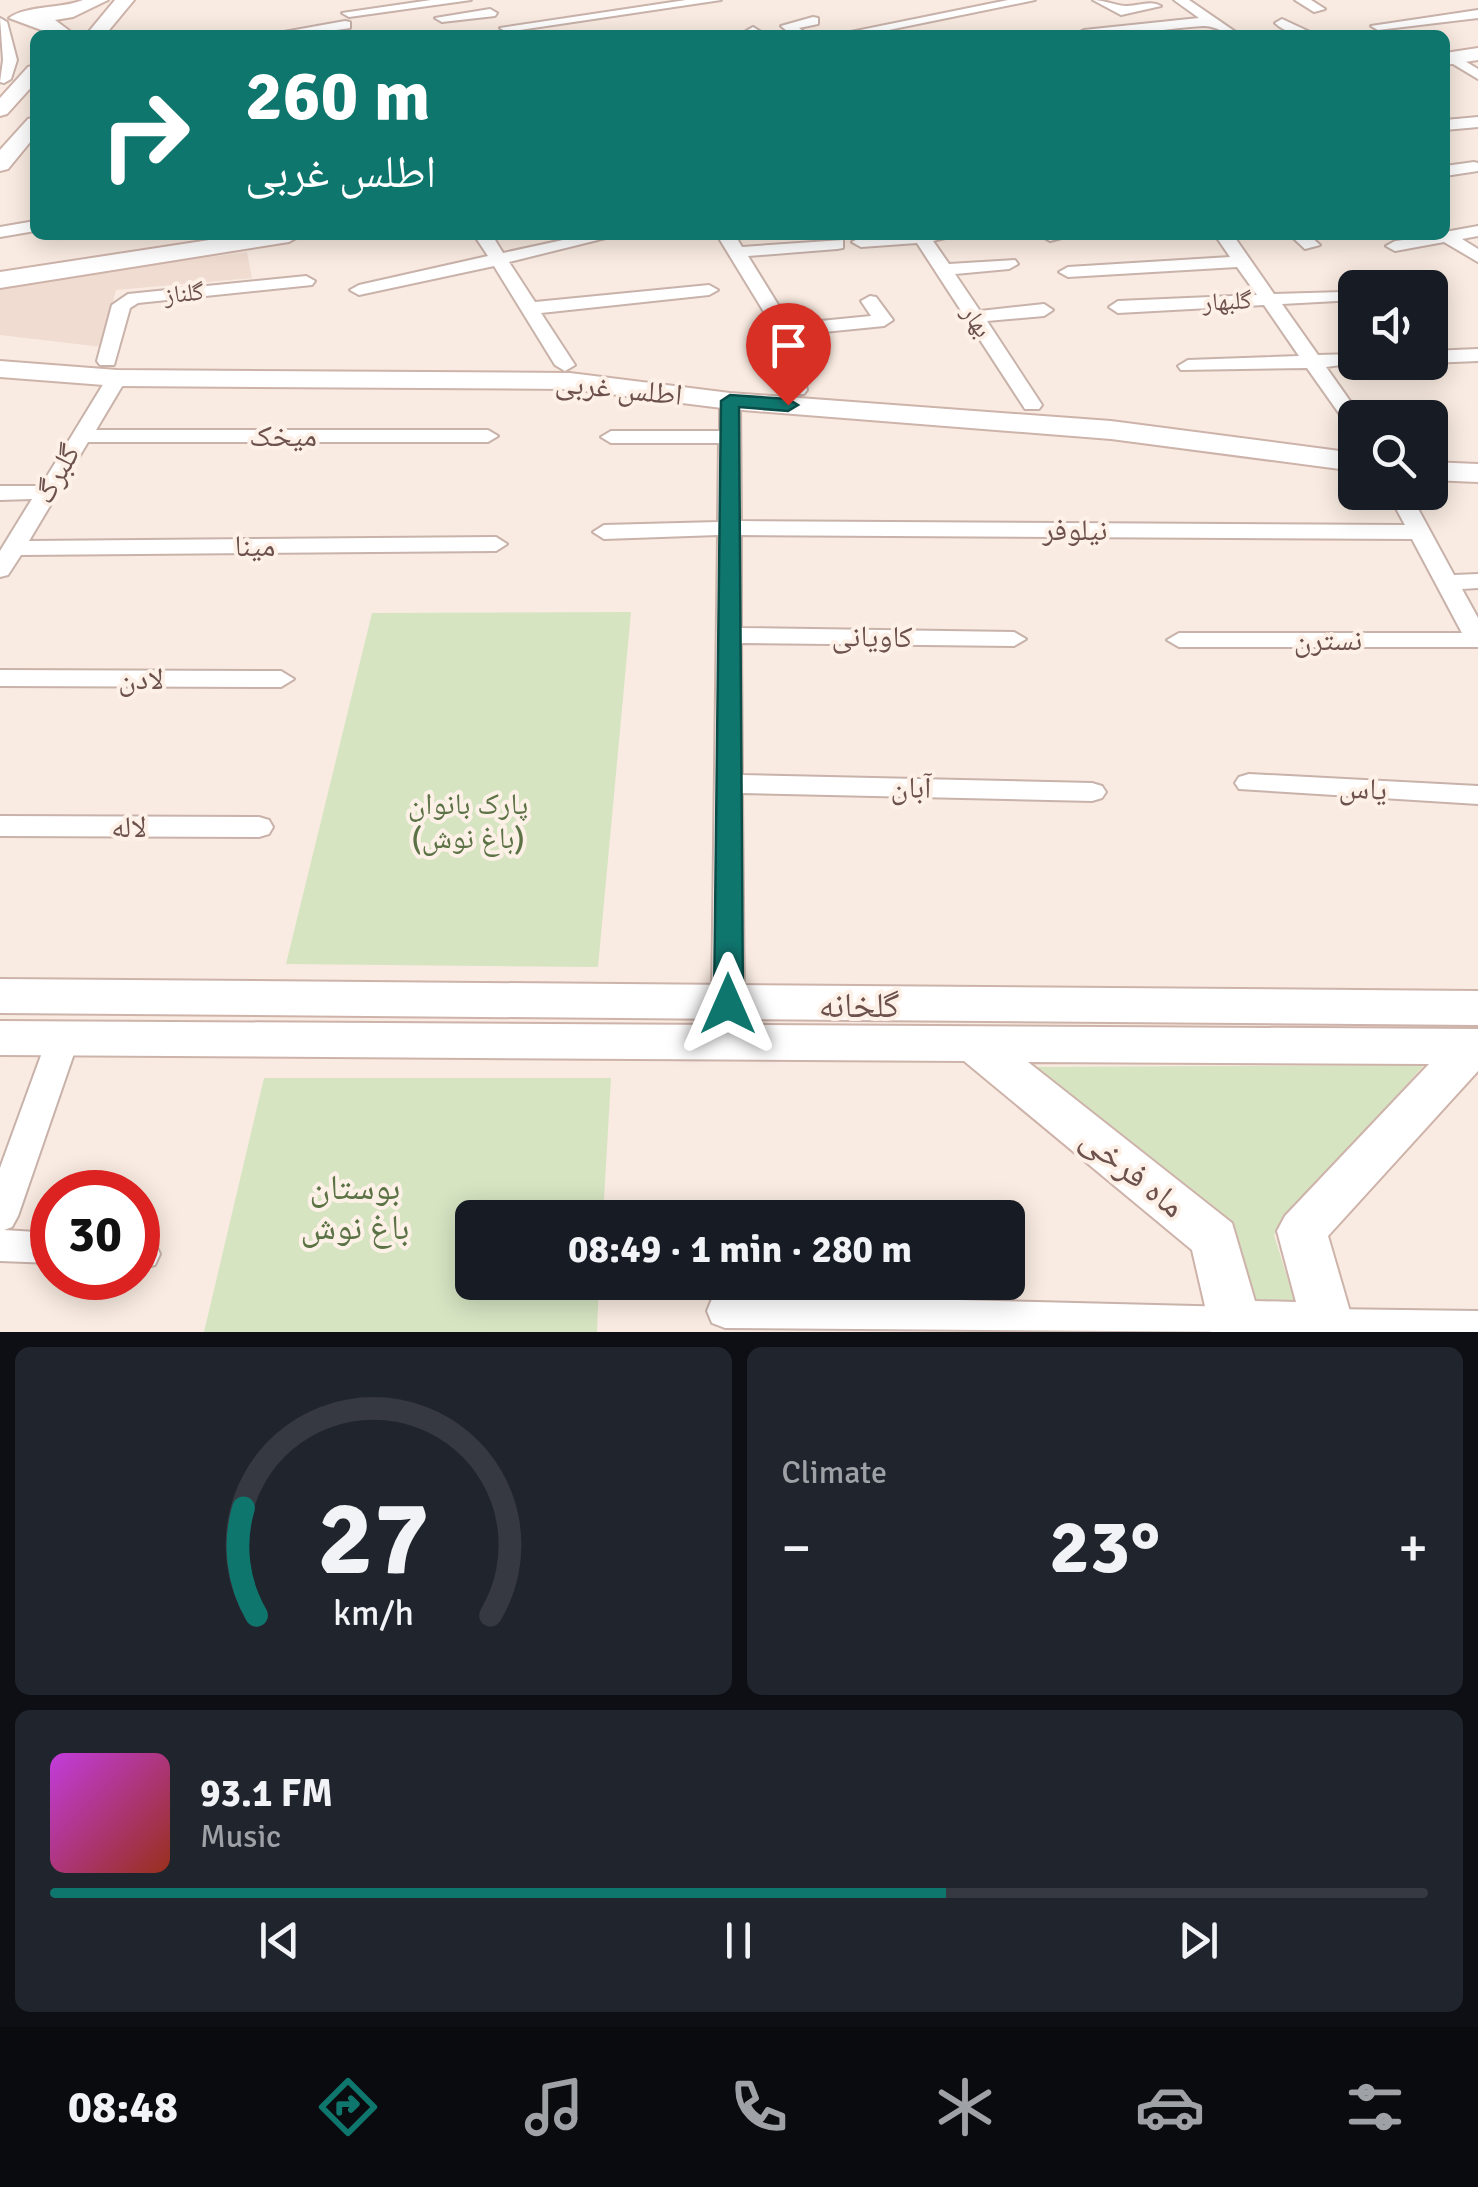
<!DOCTYPE html>
<meta charset="utf-8">
<style>
body{margin:0;font-family:Signika,"Noto Naskh Arabic",sans-serif;background:#20242c;color:#f1f3f6;height:100vh;display:flex;flex-direction:column;font-size:38px;white-space:nowrap}
*{box-sizing:border-box;margin:0}
p{font-size:32px;color:#9ea1a6}
.icon{flex:none;width:55px;height:55px;fill:none;stroke:currentColor;stroke-width:2;stroke-linecap:round;stroke-linejoin:round}
.map{position:relative;height:1332px;overflow:hidden}
.panel{display:flex;flex-direction:column;gap:15px;padding:15px;background:#0d0f14;flex:1}
.panel>*{flex:none}
.guide{position:absolute;left:30px;top:30px;width:1420px;height:210px;border-radius:15px;box-shadow:0 5px 25px #0003;background:#0f766e;color:#fff;overflow:hidden}
.controls{position:absolute;left:1338px;top:270px;display:grid;gap:20px}
.controls a{display:grid;place-items:center;width:110px;height:110px;border-radius:15px;background:#171b24;box-shadow:0 5px 25px #0003;font-size:50px}
.speed{position:absolute;left:30px;top:1170px;display:flex;gap:20px;font-size:50px;font-weight:700;text-align:center}
.speed>*{display:grid;place-content:center;width:130px;height:130px;border-radius:50%;background:#171b24;box-shadow:0 5px 25px #0003;line-height:1}
.speed .limit{border:15px solid #d22;background:#fff;color:#111}
.pin{position:absolute;display:grid;place-items:center;width:85px;height:85px;color:#fff;margin:-102px -42px;border-radius:50% 50% 50% 0;rotate:-45deg;box-shadow:0 0 10px #0007}
.pin .icon{rotate:45deg}
.me{position:absolute;width:110px;margin:-55px;rotate:0deg;stroke-linejoin:round;filter:drop-shadow(0 0 8px #0008)}
.turn{display:flex;align-items:center;gap:35px;height:210px;padding:0 50px;font-size:45px}
.turn .icon{width:130px;height:130px;stroke-width:2.5}
.turn b{display:block;font-size:70px;line-height:85px}
.big{font-size:75px;font-weight:700;line-height:1.1}
.panel .widget{flex:1;display:flex;flex-direction:column;justify-content:center;gap:15px;min-width:0;padding:0 35px;border-radius:15px;background:#20242c}
.panel .dial{align-items:center;gap:0}
.dial svg{height:260px;overflow:visible;fill:none;stroke:#363941;stroke-width:7;stroke-linecap:round;text-anchor:middle}
.dial text{fill:#f1f3f6;stroke:none}
.song{display:flex;align-items:center;gap:30px}
.cover{width:120px;height:120px;border-radius:15px;background:linear-gradient(135deg,hsl(290 70% 55%),hsl(10 70% 35%))}
.played{height:10px;border-radius:5px;background:linear-gradient(90deg,#0f766e 65%,#363941 65%)}
.keys{display:flex;justify-content:space-around;direction:ltr}
.heat{display:flex;justify-content:space-between;align-items:center;font-size:55px;direction:ltr}
.panel .tiles{flex:1;display:grid;gap:15px;grid-template-columns:1fr 1fr}
.widget:last-child{grid-column:span 2}
.trip{position:absolute;left:455px;top:1200px;width:570px;height:100px;border-radius:15px;background:#171b24;box-shadow:0 5px 25px #0003;font-weight:700;line-height:100px;text-align:center}
.tabs{display:flex;height:160px;justify-content:space-around;align-items:center;background:#090b0e;color:#9ea1a6}
.tabs .icon{width:70px;height:70px}
.tabs .active{color:#0f766e}
.tabs b{font-size:45px;color:#f1f3f6}
.map>svg:first-child{display:block}
.residential{fill:#f0dcd1}
.green{fill:#d6e4c2}
.lines{fill:none;stroke-linecap:round;stroke-linejoin:round}
.street-casing{stroke:#c8b2aa;stroke-width:4}
.secondary-casing{stroke:#cdb3aa;stroke-width:4}
.street{fill:#fff;fill-rule:evenodd}
.secondary{fill:#fff;fill-rule:evenodd}
.route{fill:#0f766e;stroke:#0a4d48;stroke-width:2.5}
.labels{text-anchor:middle;dominant-baseline:central;stroke-width:8;stroke-linejoin:round;paint-order:stroke}
.far-street-label{font-size:25px;fill:#6d514b;stroke:#fdf0e7}
.street-label{font-size:30px;fill:#6d514b;stroke:#fdf0e7}
.park-label{font-size:30px;fill:#5b7245;stroke:#fdf0e7}
.near-street-label{font-size:35px;fill:#6d514b;stroke:#fdf0e7}
.near-park-label{font-size:35px;fill:#5b7245;stroke:#fdf0e7}
</style>
<div class="map">
<svg width="1478" height="1332" viewBox="0 0 1478 1332">
<rect width="100%" height="100%" fill="#f9ebe1"/>
<path class="residential" d="M247,252L252,278L116,290L102,347L0,335V284Z"/>
<path class="green" d="M631,612L598,967L286,964L372,613Z
M1424,1065L1274,1235L1295,1302L1250,1308L1023,1067Z
M264,1078H611L603,1217L472,1218V1282L599,1283L597,1332H204Z"/>
<g class="lines">
<defs>
<path id="street" d="M431,0H471L349,17L342,13Z
M686,0H721L507,32L500,28Z
M1008,0H1035L864,35H836Z
M1093,0C1105,0 1116,6 1127,6C1140,6 1150,0 1161,6L1121,15Z
M1174,0H1189L1240,35C1224,35 1216,25 1203,26C1161,28 1118,40 1077,34L1084,30L1199,18Z
M1295,0H1311L1325,9L1314,12Z
M490,9L497,13L495,16L442,22L435,18Z
M1478,10V18L1378,30L1371,26Z
M813,17L818,18V24L799,28L808,35H792L781,26Z
M0,18L7,22L17,60L11,79L4,83L0,82L3,60Z
M1282,19L1310,32L1312,35C1297,35 1286,33 1275,23Z
M345,21L350,22V28L302,35H267Z
M753,27L766,35H750L746,31Z
M1453,54L1478,69V79L1448,61V55Z
M1478,117V127L1445,130V120Z
M1474,162L1478,163V171L1445,176V166Z
M35,221V231L0,237V227Z
M1478,226V236L1462,239L1478,249V262L1444,242L1395,251L1386,246L1395,241L1445,235V232Z
M474,235H492L503,253L586,235H618L509,262L535,302L709,285L718,290L709,295L541,313L575,365L565,371L555,365L494,266L359,295L350,290L359,285L488,256Z
M717,235H735L742,247L843,240V248L837,249L748,256L790,324L871,316L861,301L870,296L876,297L893,320L884,326L794,335L807,390L804,394H790L775,330Z
M884,235H957L933,241L949,264L1015,260L1018,264L1009,269L955,274L980,311L1044,304L1053,310L1044,316L987,321L1042,405L1039,409H1025L917,243L861,247L852,242L861,237Z
M1073,235L1050,241L1041,236L1042,235Z
M1215,235H1233L1274,294L1343,292V300L1337,301L1282,304L1318,355L1355,354V362H1363L1326,367L1362,418H1355V428L1348,426L1307,368L1181,370L1178,366L1188,360L1299,356L1264,305L1118,313L1109,307L1118,301L1257,295L1237,267L1068,277L1059,272L1068,267L1230,257Z
M1290,235H1309L1320,245L1305,249Z
M306,276L315,281L312,285L138,303L130,308L114,365H100L97,361L112,305L128,294Z
M1478,349V361L1430,363L1429,362L1430,351Z
M117,372L127,378L96,430H488L498,436L488,442H88L29,541L496,537L507,544L496,551L21,555L8,575L0,577V551L32,499L0,500V486H41L107,378Z
M730,395L740,401L741,521L1405,525L1387,492H1409L1454,575L1478,574V588L1462,589L1478,618V647H1179L1167,640L1179,633H1462L1412,539L741,535V628L1014,632L1026,639L1014,646L741,643L742,775L1092,783L1102,786L1106,792L1102,798L1092,801L742,793L744,1004L739,1012L728,1016L717,1012L712,1004L718,535L604,539L593,532L604,525L718,522L719,443H611L601,437L611,431H720V401Z
M0,670L281,671L294,679L281,687L0,686Z
M1249,774L1478,786V804L1239,789L1235,783L1239,777Z
M0,816L259,817L269,820L273,827L269,834L259,837L0,836Z
M63,1027L74,1030L79,1039L18,1216L12,1227L4,1230L52,1233V1263L0,1261V1168L47,1039L52,1030Z
M138,1237L155,1243L160,1254L155,1265L138,1269Z
M725,1294L1235,1307L1248,1312L1254,1324L1250,1332L725,1328L712,1323L707,1311L712,1299Z
M1328,1309L1478,1311V1332H1312L1309,1326L1315,1314Z"/>
<path id="secondary" d="M83,0H108L73,17L55,20L75,35H55L9,18C27,5 61,9 83,0Z
M115,0H134L105,35H86Z
M1478,48V60L1445,65V53Z
M35,65V83L7,114L0,116V98L28,67Z
M35,117V136L8,169L0,171V150L28,119Z
M242,235H301L289,242L0,288V272Z
M0,361L117,370L570,373L730,393L1111,421L1355,453V471L1111,439L730,409L570,389L117,386L0,377Z
M1430,462L1478,464V482L1430,480Z
M0,979L1478,991V1025L0,1013Z
M0,1021L1478,1029V1071L1328,1236L1356,1332H1211L1192,1250L964,1061L0,1055ZM1028,1062L1429,1064L1285,1216L1277,1231L1296,1302L1255,1301L1232,1223Z"/>
</defs>
<use href="#street" class="street-casing"/>
<use href="#secondary" class="secondary-casing"/>
<use href="#street" class="street"/>
<use href="#secondary" class="secondary"/>
</g>
<path class="route" d="M730,395L788,399L798,405L788,411L739,407L743,1004L739,1011L728,1015L718,1011L714,1004L721,401Z"/>
<g class="labels">
<g class="far-street-label">
<text transform="translate(184 293) rotate(-6)">گلناز</text>
<text transform="translate(1227 301) rotate(-3)">گلبهار</text>
<text transform="translate(977 321) rotate(57)">بهار</text>
</g>
<g class="street-label">
<text transform="translate(619 389) rotate(6)">اطلس غربی</text>
<text x="283" y="436">میخک</text>
<text transform="translate(57 474) rotate(-60)">گلبرگ</text>
<text x="1075" y="530">نیلوفر</text>
<text x="255" y="546">مینا</text>
<text transform="translate(872 637) rotate(1)">کاویانی</text>
<text x="1328" y="640">نسترن</text>
<text x="141" y="679">لادن</text>
<text transform="translate(911 788) rotate(1)">آبان</text>
<text transform="translate(1363 789) rotate(3)">یاس</text>
<text x="129" y="827">لاله</text>
</g>
<g class="park-label">
<text x="468" y="804">پارک بانوان<tspan x="468" dy="34">(باغ نوش)</tspan></text>
</g>
<g class="near-street-label">
<text x="859" y="1005">گلخانه</text>
<text transform="translate(1133 1172) rotate(39)">ماه فرخی</text>
</g>
<g class="near-park-label">
<text x="355" y="1187">بوستان<tspan x="355" dy="40">باغ نوش</tspan></text>
</g>
</g>
</svg>
<div class="controls">
<a><svg class="icon" aria-label="sound" viewBox="0 0 24 24"><path d="M4 9h4l5-4v14l-5-4H4zM17 9q2 3 0 6"/></svg></a>
<a><svg class="icon" aria-label="search" viewBox="0 0 24 24"><circle cx="10" cy="10" r="6"/><path d="M15 15l6 6"/></svg></a>
</div>
<div class="speed"><div class="limit">30</div></div>
<div class="pin" style="left:788px;top:405px;background:#d93025"><svg class="icon" aria-label="arrive" viewBox="0 0 24 24"><path d="M6 21V4h12l-3 4 3 4H6"/></svg></div>
<svg class="me" style="left:728px;top:1004px" viewBox="-20 -20 40 40"><path d="M0-17L14 15 0 8-14 15z" fill="#0f766e" stroke="#fff" stroke-width="4"/></svg>
<div class="trip">08:49 · 1 min · 280 m</div>
<div class="guide">
<div class="turn"><svg class="icon" aria-label="right" viewBox="0 0 24 24"><path d="M7 20v-9h11M14 6l5 5-5 5"/></svg><div><b>260 m</b>اطلس غربی</div></div>
</div>
</div>
<section class="panel">
<div class="tiles">
<div class="widget dial"><svg viewBox="0 0 100 80">
<path d="M14 69A42 42 0 1 1 86 69"/>
<path d="M14 69A42 42 0 0 1 10 36" stroke="#0f766e"/>
<text x="50" y="56" font-size="32" font-weight="700">27</text>
<text x="50" y="72" font-size="11">km/h</text>
</svg></div>
<div class="widget"><p>Climate</p>
<div class="heat"><a>−</a><b class="big">23°</b><a>+</a></div>
</div>
<div class="widget">
<div class="song"><i class="cover"></i><div><b>93.1 FM</b><p>Music</p></div></div>
<div class="played"></div>
<div class="keys"><svg class="icon" aria-label="previous" viewBox="0 0 24 24"><path d="M18 5L8 12l10 7zM5 5v14"/></svg><svg class="icon" aria-label="pause" viewBox="0 0 24 24"><path d="M8 5v14M16 5v14"/></svg><svg class="icon" aria-label="next" viewBox="0 0 24 24"><path d="M6 5l10 7-10 7zM19 5v14"/></svg></div>
</div>
</div>
</section>
<nav class="tabs">
<b>08:48</b>
<svg class="icon active" aria-label="directions" viewBox="0 0 24 24"><path d="M12 3l9 9-9 9-9-9zM9 14v-3h6M13 9l2 2-2 2"/></svg>
<svg class="icon" aria-label="music" viewBox="0 0 24 24"><path d="M9 18V5l10-2v13"/><circle cx="6" cy="18" r="3"/><circle cx="16" cy="16" r="3"/></svg>
<svg class="icon" aria-label="phone" viewBox="0 0 24 24"><path d="M5 4h4l2 5-3 2q2 4 5 5l2-3 5 2v4C11 20 4 13 5 4z"/></svg>
<svg class="icon" aria-label="climate" viewBox="0 0 24 24"><path d="M12 3v18M4 7l16 10M4 17L20 7"/></svg>
<svg class="icon" aria-label="car" viewBox="0 0 24 24"><path d="M5 17H2v-5l4-1 3-4h7l3 4 3 1v5h-3M9 17h6M6 11h13"/><circle cx="7" cy="17" r="2"/><circle cx="17" cy="17" r="2"/></svg>
<svg class="icon" aria-label="filters" viewBox="0 0 24 24"><path d="M4 7h16M4 17h16"/><circle cx="9" cy="7" r="2"/><circle cx="15" cy="17" r="2"/></svg>
</nav>
